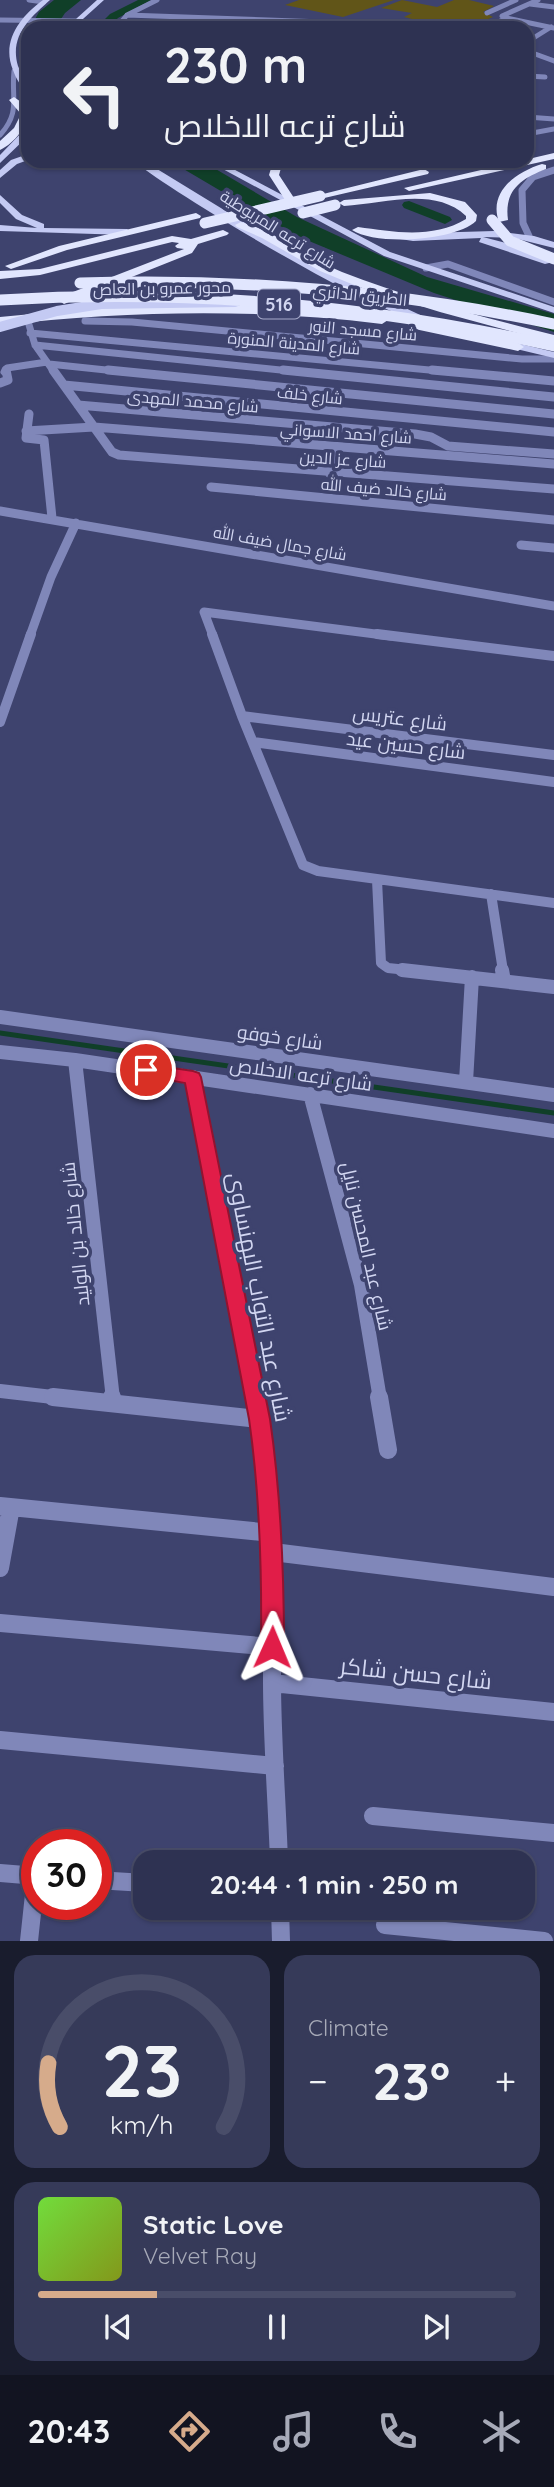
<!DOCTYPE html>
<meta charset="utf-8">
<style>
body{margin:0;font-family:Quicksand,Cairo,sans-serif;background:#363a59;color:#f1f3f6;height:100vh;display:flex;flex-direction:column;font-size:26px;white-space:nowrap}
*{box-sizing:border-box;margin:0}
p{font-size:23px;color:#a7aab8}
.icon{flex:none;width:38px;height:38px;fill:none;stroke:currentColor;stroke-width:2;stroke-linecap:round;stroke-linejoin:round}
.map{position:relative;height:1941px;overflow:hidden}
.details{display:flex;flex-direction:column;gap:14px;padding:14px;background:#191c2d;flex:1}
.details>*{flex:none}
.guide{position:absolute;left:21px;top:21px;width:513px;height:147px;border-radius:21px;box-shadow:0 2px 5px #0004,0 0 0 2px #494d69;background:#2e3252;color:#f1f3f6;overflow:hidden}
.speed{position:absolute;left:21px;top:1829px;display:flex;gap:14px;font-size:35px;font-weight:700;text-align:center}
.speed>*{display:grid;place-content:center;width:91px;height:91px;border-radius:50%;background:#2e3252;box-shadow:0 2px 5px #0004,0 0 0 2px #494d69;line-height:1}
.speed .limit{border:10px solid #d22;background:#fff;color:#111}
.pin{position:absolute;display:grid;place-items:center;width:60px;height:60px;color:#fff;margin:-30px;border:4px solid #fff;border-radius:50%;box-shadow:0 2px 7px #0007}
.me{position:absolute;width:77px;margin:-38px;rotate:1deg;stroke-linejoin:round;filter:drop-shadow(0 0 5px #0008)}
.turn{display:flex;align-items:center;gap:24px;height:147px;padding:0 28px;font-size:32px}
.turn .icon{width:91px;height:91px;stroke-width:2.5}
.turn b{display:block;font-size:49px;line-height:60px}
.big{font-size:52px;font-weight:700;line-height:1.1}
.details .widget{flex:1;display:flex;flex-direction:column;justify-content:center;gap:10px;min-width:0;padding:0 24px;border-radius:21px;background:#363a59}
.details .dial{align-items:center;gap:0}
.dial svg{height:182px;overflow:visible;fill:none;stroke:#494d69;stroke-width:7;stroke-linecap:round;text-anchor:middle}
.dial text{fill:#f1f3f6;stroke:none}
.song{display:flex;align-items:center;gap:21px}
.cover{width:84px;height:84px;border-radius:10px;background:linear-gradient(135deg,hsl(100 70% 55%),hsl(70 70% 35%))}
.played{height:7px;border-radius:4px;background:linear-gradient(90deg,#d6ab8b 25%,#494d69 25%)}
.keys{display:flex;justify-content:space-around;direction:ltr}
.heat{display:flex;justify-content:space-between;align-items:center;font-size:38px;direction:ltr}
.details .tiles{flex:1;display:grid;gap:14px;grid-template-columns:1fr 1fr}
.widget:last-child{grid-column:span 2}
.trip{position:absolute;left:133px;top:1850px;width:402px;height:70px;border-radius:21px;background:#2e3252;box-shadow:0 2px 5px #0004,0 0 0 2px #494d69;font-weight:700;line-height:70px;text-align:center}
.tabs{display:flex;height:112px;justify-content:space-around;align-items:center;background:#121421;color:#a7aab8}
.tabs .icon{width:49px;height:49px}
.tabs .current{color:#d6ab8b}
.tabs b{font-size:32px;color:#f1f3f6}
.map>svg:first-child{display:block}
.green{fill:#615518}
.water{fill:#103f28}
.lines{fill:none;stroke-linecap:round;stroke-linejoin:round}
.stream{stroke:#103f28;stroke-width:5}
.river{fill:#103f28;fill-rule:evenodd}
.minor-far5{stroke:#8087b9;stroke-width:5}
.minor-far4{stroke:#8087b9;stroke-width:7}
.minor-far3{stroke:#8087b9;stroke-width:9}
.minor-far2{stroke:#8087b9;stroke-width:10}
.minor-far1{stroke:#8087b9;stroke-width:14}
.minor{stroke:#8087b9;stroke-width:18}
.major{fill:#c4caf3;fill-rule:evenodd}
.highway{fill:#e1e6fe;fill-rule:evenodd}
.major-bridge{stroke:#c4caf3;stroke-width:10}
.highway-bridge{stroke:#e1e6fe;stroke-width:11}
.route{fill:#e11d48;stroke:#92132f;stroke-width:2}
.labels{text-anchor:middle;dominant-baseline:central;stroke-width:7;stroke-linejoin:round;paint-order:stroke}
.far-street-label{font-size:16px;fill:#d2d6f1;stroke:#3e436e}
.shield{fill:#3e436e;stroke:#a6aaca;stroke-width:2}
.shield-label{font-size:18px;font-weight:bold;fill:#d2d6f1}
.street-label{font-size:19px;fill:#d2d6f1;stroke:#3e436e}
.near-street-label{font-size:23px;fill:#d2d6f1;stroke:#3e436e}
</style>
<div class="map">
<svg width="554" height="1941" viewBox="0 0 554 1941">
<rect width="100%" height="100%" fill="#3e436e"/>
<path class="green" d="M299,0H394L343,17L285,5Z
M402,0L437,7L454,0H469L494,6L483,12L493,17L466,28H448L404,17L412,13L381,8Z"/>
<path class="water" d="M54,0H81L65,13L55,28H30L39,12Z
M170,161H202L297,217L427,277L554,314V332L434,293L297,236Z"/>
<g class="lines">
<path class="stream" d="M0,1033L554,1113"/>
<path class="river" d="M138,0H151L118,18L108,28H96L110,14Z
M409,201L450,217L452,220L445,224L404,208L402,205L404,202Z"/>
<path class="minor-far5" d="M29,0L44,2
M530,4L554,7
M487,13L516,0
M127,15L323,22
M506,18L554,28
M0,20L76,21
M116,28L127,15L157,0
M488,28L506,18L502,16L538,0
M527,42L551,27
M527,51L554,61
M527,76L545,77
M527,117L554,119
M527,134L554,129
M0,135C21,112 11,98 14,71"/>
<path class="minor-far4" d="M529,236L523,223L522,190L533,177L554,170
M426,268L448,264L554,302
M27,318L35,345L54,372
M85,321L132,322L522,359H554
M30,333L451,372
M35,345L300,372
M49,364L125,372
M4,372L7,368L47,362"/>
<path class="minor-far3" d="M53,370L112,452L119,455L554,489
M108,370L554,414
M283,370L554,397
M432,370L554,381
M0,383L8,380L6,370
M64,385L554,432
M78,405L415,434L431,437L448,446L554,454
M29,414L26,438L44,440L52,518
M26,431L94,427L554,464
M329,473L334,447
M211,487L554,520
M0,511L554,606
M521,545L554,548
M30,636L51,577L76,523
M213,636L204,612L391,636"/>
<path class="minor-far2" d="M212,634L242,716L303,865L318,871L554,903
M377,634L554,656
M242,716L554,755
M0,722L31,634
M253,742L554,782
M377,880L381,963L388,968L417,971
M491,894L503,971"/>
<path class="minor-far1" d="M402,970L554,987
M502,970L504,981
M0,1017L554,1095
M0,1052L75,1060L554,1131
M75,1060L113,1399
M193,1077L255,1399
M466,1082L472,977
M310,1094L361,1285L380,1399
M0,1391L70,1399"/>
<path class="minor" d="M53,1397L259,1419
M112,1397L113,1403
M255,1397C274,1494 272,1582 272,1680C272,1740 277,1801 279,1862
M379,1397L388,1450
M0,1506L272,1533
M273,1552L554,1587
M0,1568L11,1507
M0,1623L272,1647
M272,1683L554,1712
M0,1740L275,1766
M373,1816L554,1833
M0,1873L37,1876
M96,1880L145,1883
M280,1908L281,1941
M385,1925L544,1941
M29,1941L36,1876"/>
<path class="major" d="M43,0H50C30,18 9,36 18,66C22,76 28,82 28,92C21,87 16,79 13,70C1,41 20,17 43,0Z
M97,0H104L73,28H66Z
M25,129H28V136L0,163V155Z
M28,154V160L17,164L0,178V170L11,160Z
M134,161H144L317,267L431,320C407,336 163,187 134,161Z
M208,161H218L390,252L554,307V313L384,256Z
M0,195L22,215L44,224V228L127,229L132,232L127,235L0,231V225L37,228L16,219L0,203Z
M494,231L534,236L554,242V248L514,238L483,237L506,243L553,262L545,264L479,242L481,238L413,241L387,237L392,234Z
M500,339L554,352V358L496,344L495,342Z"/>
<path class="highway" d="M14,97L28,107C29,125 16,142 0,150V141L14,128L21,114L9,100Z
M554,153V159L409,191L404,188Z
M207,161H271C257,170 221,170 207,161Z
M279,161H291L281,168L279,175L296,201L295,203H287L269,175L272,165Z
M542,164L546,165V169C520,179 504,191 508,220L499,222C488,192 516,172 542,164Z
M424,169L429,172L428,174L320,199L315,196Z
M430,193L465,202L477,215L476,221C455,241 376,246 352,230L358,227C394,232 433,239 466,219V216C434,186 383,204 344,206L339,203L344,200Z
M196,213L201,216L200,218L67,250L11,269L5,266L59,246Z
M241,222C278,232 307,258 342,272C411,299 483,317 554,335V343L440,312L359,287L320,271L262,238L237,227L235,225Z
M223,230L229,233L227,235L198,244L192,253L64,304L58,300L60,297L184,249L177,248L175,246L179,243L172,242L40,275L0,279V271L40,269L172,236L191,239Z
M191,304L287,307L382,316L388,320L382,324C254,308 128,311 0,325V317L95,308Z
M414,321L518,343L524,347L518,351L410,328L408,325Z"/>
<path class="major-bridge" d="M0,327L57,311L101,304L235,302"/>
<path class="highway-bridge" d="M303,213L335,205
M492,220L510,241L554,259
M205,223L320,196
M80,283C241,278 397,291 554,324
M0,300C185,289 373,305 554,346"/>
</g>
<path class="route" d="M146,1064L193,1071L199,1073L201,1077L270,1419C281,1495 284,1569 284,1647L280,1655L272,1658L264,1655L261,1647C262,1570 260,1495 249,1419L185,1083L140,1075L137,1070L140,1066Z"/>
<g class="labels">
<g class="far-street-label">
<text transform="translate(278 229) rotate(32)">شارع ترعه المريوطية</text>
<text transform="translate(162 288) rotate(-1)">محور عمرو بن العاص</text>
<text transform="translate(360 295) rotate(6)">الطريق الدائري</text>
<text transform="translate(363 330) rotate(5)">شارع مسجد النور</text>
<text transform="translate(294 343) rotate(5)">شارع المدينة المنورة</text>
<text transform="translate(310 395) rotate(6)">شارع خلف</text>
<text transform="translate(193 401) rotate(5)">شارع محمد المهدى</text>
<text transform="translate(346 433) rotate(4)">شارع احمد الاسواني</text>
<text transform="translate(343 459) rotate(4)">شارع عز الدين</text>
<text transform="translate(384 489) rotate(5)">شارع خالد ضيف الله</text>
<text transform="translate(280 543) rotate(10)">شارع جمال ضيف الله</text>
</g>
<rect class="shield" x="258" y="289.5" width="42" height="29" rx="5"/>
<g class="shield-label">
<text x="279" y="304">516</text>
</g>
<g class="street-label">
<text transform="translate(400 718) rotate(7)">شارع عتريس</text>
<text transform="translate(406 745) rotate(7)">شارع حسين عيد</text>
<text transform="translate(280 1037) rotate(8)">شارع خوفو</text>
<text transform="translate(301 1074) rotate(8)">شارع ترعه الاخلاص</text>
<text transform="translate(75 1234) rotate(-96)">شارع خالد بن الوليد</text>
<text transform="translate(367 1246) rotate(77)">شارع عبد المحسن نايل</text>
</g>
<g class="near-street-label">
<text transform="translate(260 1297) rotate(79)">شارع عبد التواب البهنساوى</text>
<text transform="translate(416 1673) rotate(6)">شارع حسن شاكر</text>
</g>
</g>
</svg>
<div class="speed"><div class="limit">30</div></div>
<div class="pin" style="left:146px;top:1070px;background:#d93025"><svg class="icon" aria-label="arrive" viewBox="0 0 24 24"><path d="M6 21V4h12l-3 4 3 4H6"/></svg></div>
<svg class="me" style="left:272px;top:1647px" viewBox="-20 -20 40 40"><path d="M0-17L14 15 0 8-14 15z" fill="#e11d48" stroke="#fff" stroke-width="4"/></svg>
<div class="trip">20:44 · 1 min · 250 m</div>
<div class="guide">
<div class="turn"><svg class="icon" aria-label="left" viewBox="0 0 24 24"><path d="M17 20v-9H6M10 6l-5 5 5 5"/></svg><div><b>230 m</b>شارع ترعه الاخلاص</div></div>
</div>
</div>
<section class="details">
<div class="tiles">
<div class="widget dial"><svg viewBox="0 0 100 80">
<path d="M14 69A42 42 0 1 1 86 69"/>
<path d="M14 69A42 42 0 0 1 9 41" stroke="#d6ab8b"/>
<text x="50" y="56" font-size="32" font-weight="700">23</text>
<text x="50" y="72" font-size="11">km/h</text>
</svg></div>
<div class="widget"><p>Climate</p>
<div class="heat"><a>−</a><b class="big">23°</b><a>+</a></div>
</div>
<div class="widget">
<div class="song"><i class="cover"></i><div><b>Static Love</b><p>Velvet Ray</p></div></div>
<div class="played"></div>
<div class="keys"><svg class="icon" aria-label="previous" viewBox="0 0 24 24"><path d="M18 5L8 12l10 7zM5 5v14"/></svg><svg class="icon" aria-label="pause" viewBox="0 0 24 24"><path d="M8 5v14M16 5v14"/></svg><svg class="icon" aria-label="next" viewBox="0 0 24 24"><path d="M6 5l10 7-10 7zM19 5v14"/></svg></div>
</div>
</div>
</section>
<nav class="tabs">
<b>20:43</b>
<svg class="icon current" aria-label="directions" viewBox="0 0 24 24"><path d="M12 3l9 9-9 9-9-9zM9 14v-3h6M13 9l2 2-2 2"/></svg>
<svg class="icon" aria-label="music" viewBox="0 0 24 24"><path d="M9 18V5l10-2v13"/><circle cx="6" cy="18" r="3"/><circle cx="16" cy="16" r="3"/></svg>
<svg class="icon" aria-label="phone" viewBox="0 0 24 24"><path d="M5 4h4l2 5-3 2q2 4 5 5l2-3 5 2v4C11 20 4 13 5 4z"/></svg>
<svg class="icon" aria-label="climate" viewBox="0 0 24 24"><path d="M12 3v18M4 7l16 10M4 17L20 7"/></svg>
</nav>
